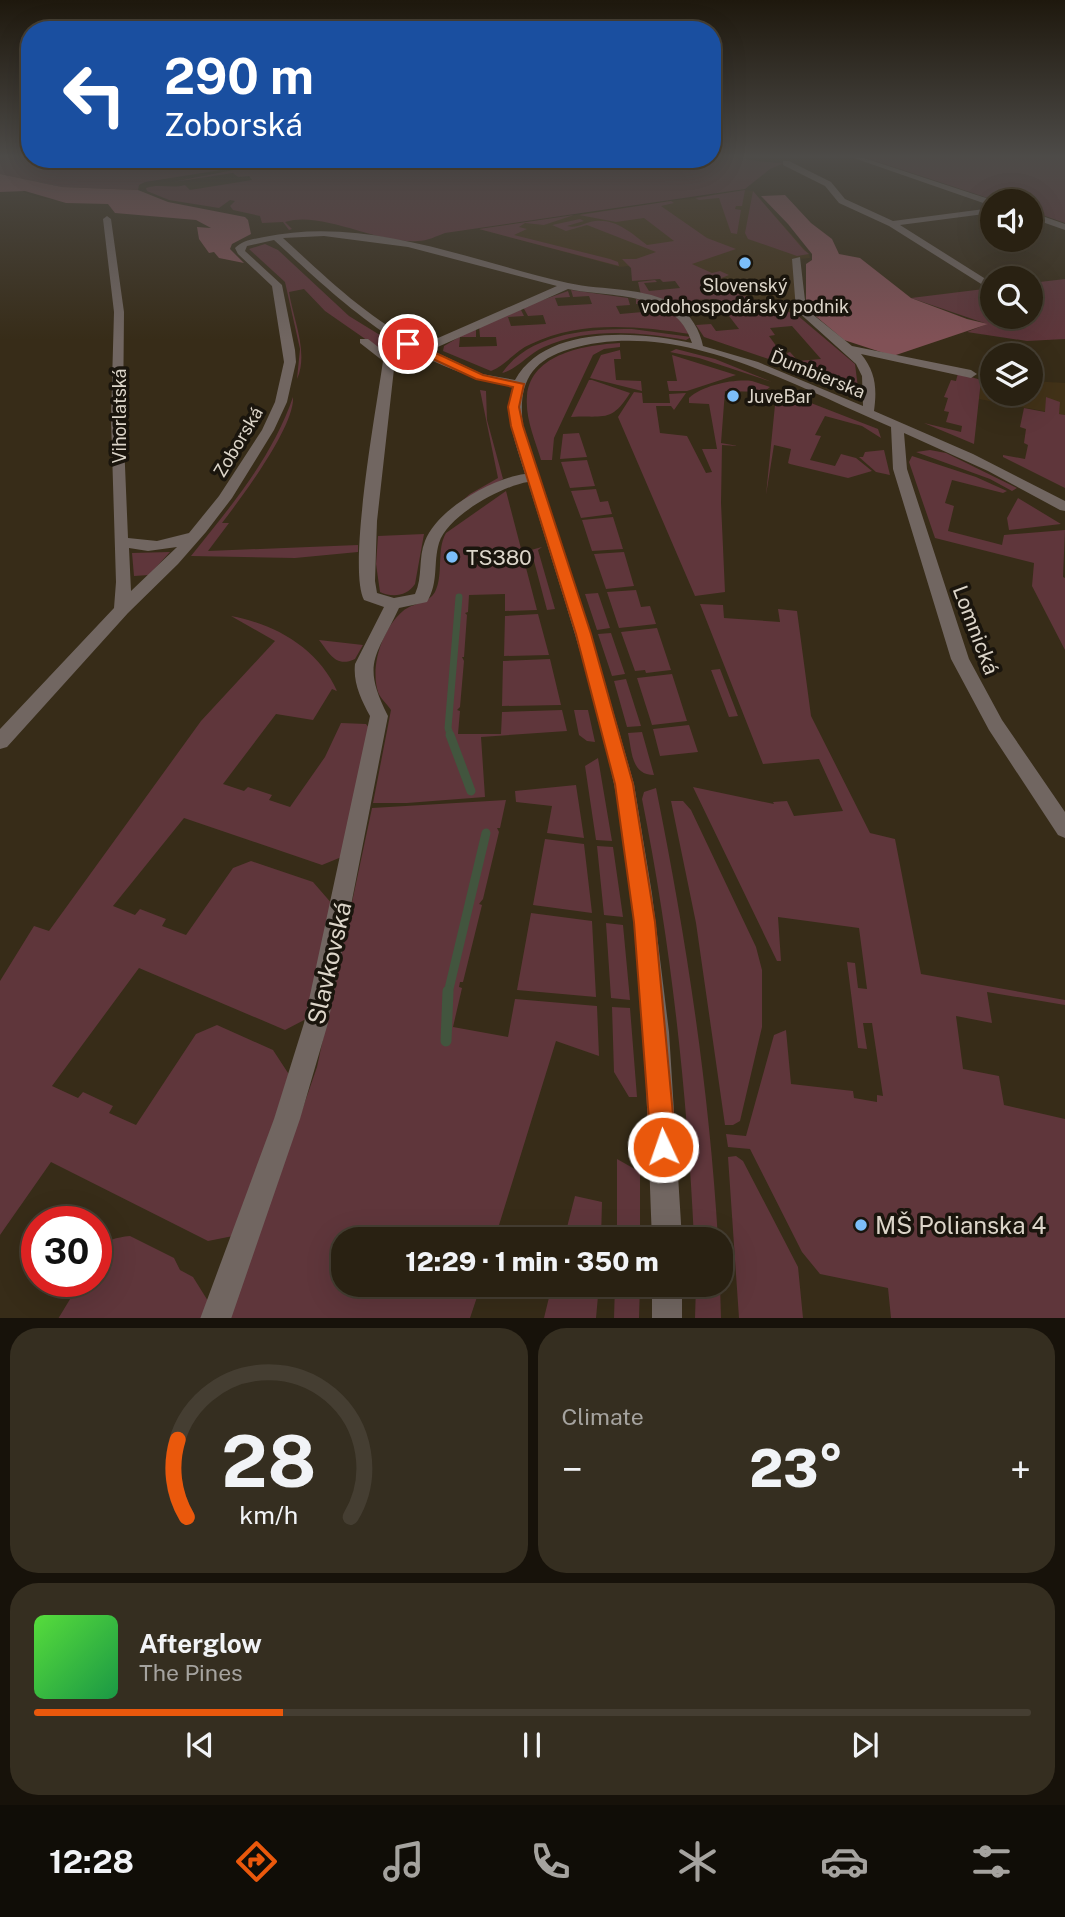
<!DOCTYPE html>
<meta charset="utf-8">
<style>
body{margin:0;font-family:"Public Sans",sans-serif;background:#352e20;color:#f1f3f6;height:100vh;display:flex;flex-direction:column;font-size:26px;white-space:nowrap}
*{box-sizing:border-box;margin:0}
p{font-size:23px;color:#a5a39f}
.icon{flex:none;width:38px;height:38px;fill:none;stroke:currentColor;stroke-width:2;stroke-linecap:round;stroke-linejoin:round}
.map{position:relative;height:1318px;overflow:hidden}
.panel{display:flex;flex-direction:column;gap:10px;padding:10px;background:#17120a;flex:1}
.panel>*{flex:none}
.banner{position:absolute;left:21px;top:21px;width:700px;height:147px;border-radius:28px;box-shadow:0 7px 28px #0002,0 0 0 2px #453e32;background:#1a4fa0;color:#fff;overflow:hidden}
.buttons{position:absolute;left:980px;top:189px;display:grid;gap:14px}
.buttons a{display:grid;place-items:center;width:63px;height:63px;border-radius:50%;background:#292112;box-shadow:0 7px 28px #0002,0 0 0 2px #453e32;font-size:35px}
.speed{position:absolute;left:21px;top:1206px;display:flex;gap:14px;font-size:35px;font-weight:700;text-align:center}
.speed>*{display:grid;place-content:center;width:91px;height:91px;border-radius:50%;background:#292112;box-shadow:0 7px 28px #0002,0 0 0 2px #453e32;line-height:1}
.speed .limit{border:10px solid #d22;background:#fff;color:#111}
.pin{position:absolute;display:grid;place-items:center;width:60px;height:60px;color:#fff;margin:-30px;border:4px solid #fff;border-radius:50%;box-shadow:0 2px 7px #0007}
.me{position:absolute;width:77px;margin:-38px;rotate:357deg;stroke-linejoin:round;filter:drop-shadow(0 0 5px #0008)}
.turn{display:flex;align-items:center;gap:24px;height:147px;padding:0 28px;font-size:32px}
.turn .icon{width:91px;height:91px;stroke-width:2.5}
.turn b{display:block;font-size:49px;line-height:60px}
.big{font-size:52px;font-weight:800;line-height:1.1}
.panel .card{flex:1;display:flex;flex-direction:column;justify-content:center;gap:10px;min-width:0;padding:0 24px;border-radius:28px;background:#352e20}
.panel .dial{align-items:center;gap:0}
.dial svg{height:182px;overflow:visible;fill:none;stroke:#453e32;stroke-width:7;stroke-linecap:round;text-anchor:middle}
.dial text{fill:#f1f3f6;stroke:none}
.song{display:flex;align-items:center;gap:21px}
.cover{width:84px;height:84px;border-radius:10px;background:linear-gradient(135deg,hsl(110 70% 55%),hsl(140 70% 35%))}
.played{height:7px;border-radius:4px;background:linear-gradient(90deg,#ea580c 25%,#453e32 25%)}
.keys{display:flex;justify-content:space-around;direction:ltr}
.heat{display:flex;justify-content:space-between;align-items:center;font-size:38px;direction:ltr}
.panel .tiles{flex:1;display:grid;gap:10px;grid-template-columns:1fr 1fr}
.card:last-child{grid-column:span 2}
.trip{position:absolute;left:331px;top:1227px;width:402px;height:70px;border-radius:28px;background:#292112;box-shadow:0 7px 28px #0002,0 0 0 2px #453e32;font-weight:800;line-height:70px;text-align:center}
.menu{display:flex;height:112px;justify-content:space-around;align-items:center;background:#100d07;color:#a5a39f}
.menu .icon{width:49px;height:49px}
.menu .selected{color:#ea580c}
.menu b{font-size:32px;color:#f1f3f6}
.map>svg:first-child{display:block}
.built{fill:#423218}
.green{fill:#5f363b}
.forest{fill:#815156}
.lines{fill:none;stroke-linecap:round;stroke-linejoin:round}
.stream-far2{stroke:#42553e;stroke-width:7}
.stream-far1{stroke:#42553e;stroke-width:9}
.stream{stroke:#42553e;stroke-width:11}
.minor{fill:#716661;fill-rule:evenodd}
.route{fill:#ea580c;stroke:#983908;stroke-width:2}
.poi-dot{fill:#7cbef9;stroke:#1a150d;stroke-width:2.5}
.labels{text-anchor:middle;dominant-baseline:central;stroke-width:7;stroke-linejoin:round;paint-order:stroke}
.far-poi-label{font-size:18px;fill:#dcd5c9;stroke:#1a150d}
.far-street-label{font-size:18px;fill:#dcd5c9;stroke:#1a150d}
.poi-label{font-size:21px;fill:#dcd5c9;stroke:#1a150d;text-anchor:start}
.street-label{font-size:21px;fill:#dcd5c9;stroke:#1a150d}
.near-street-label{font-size:24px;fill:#dcd5c9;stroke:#1a150d}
.near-poi-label{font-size:24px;fill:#dcd5c9;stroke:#1a150d;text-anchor:start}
</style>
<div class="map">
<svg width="1065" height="1319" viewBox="0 0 1065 1319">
<rect width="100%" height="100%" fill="#372c18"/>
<path class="built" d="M745,190L753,191L809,254L810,258L798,259L803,313L797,315L628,266L620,267L479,229Z
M990,376L992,377V394H1031V381L1065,383V415L979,399L981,380L988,381Z"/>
<path class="green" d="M0,156H30V159L325,160L291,166L341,160L311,164L313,166L344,161L349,165L371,162L369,159H712V156C739,156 757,163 784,163L770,169L745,189L445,233C437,236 427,241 418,241C378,244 321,210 285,222L292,229L289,230L283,222L262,223L260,216L233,210L230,206L235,201L230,200L219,208L169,200L147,191L146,188C160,183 171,189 185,185L190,190L252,180L249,176L238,177L233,173L173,182L284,160L145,182L139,185L138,190L62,187L0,174Z
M860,156H1065V223L1031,211V201H997Z
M745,190L742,206H736L735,209L741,210L737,234L731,233L719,198L699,200L695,198Z
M753,191L804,250L809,254L797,256L748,239L745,233Z
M671,201L674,203L661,206L707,238L736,249L692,264L712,273L720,271L729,275L709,283L797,315L855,364L859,396L793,368L787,353L790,352L798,361L821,359L792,326L770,328L775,335L769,336L782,354L786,365L704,337L696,325L711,324L716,331L739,329L716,299L695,300L699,307L682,308L641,295L638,282L655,280L657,282L644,283L649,291L680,288L675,281L663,282L660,279L632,281L631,268L622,259H636L656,252L587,225L566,231L552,225L580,219L584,221L567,226C577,229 585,222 595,221C617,219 631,233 647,245L674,241L644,218L616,222L579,215Z
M574,215L544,225L525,223L519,227L527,229L514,235L610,259L618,262L619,266L479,229Z
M265,244L278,250L349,316L414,356L394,359L325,311L304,289L289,292C293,319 309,353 297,379L300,349L285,282L249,249Z
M1065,279V339L1027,341L967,332L987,324L911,298L992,288V317H1031V283Z
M571,290L628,298L630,305L616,306L620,314L654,311L650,303L636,304V299C666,304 673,309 690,334C638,326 580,320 531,344C516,350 505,366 491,371L443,351L444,346L476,327V337H460L459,347L497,346L496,337H480L479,326L520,308L524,316L508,317L511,326L546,324L543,315L528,316L523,307L568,291L570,297L555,298L558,306L592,304L589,296L573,297Z
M632,329L691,337L686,340C639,332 588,327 544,347C528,354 518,369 502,373C530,333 587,329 632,329Z
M620,343V347L604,349L593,355L554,438L552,460H541C535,440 525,418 527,396C531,353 586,345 620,343Z
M676,349L715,359L772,382L699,358L670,352Z
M620,350L621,359H614L616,380L641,381L642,391L590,378L601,355Z
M672,355L736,375L687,391H669L667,381H677Z
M958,373L981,380L974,444L924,423L961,432L962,426L946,422L949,412L944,411L948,398L944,397L951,380L956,381Z
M589,380H592L630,393C611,423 605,415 571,417Z
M752,381L770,387L764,392L725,391L721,443L738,446L722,445L721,503L725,592L695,596L618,417L634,392L642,393L643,403H670L669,394L686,393L674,410L671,406H656L660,433L687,436L706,473L712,472L702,449H717L709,404L689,403V398C704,385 733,379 752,381Z
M480,390L486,391L487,420L503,479L441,519L470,494L498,478Z
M780,391L878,429L881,438L862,426L825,416L815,435L821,436L810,460L835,466L841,454L856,458L872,471L848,478L790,464L788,463L791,449L774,445L766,495L776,395Z
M293,397C295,426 242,497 222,523H229L208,551L358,545V552L295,558L191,556C231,506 272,458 293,397Z
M1046,397L1060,402L1059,414L1065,415V488L1003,457V455L1025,459L1028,445L1024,443L1026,429L1020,427L1024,408L1045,412Z
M579,433L587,457L560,459L563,434Z
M884,450L890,475L876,472L859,457H863L865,452Z
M930,450L946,453L1017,488L1012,491L990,479L916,452Z
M912,456L976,477L1007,491L1003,493L952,480L945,503L954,506L948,531L1002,545L1004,535L1065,530L1063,577L1065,578V650L1032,586L1034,563L935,538L909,462Z
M587,460L595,486L570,488L561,462Z
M596,489L600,502L608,501L612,514L581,518L571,491Z
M506,491L537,610L505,611V594L469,595L468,612L465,613L467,615L464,657H462L464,661L460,707L457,710L460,711L458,734H501L502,712L562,710L567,731L481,737L485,797L407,803H373L391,710C387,704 380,698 378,692C370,666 382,629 403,611C412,603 428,604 435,592C444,574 436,550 446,533Z
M1018,498L1061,524L1009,530L1007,518Z
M613,517L623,549L592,551L582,520Z
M424,534L415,584C407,596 393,598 380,592L376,564L378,536Z
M542,547L538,550L555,609L547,610L531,550Z
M170,552L149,575L134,576L132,553Z
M624,552L634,586L606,589L594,554Z
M636,590L641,607L650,606L656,624L619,628L607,592Z
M598,593L610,628L597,630L585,594Z
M700,604L723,605L724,618L780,622L778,609L797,611L811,716L870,833L895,839L921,974L1065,1000V1005L987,992L992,1023L956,1016L963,1069L999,1076L1004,1105L1065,1119V1318H891L888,1288L820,1274L802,1252L750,1149L728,1147L726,1134L746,1136L774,1035L786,1030L791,1084L853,1091L854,1098L877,1102V1095L883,1096L872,1023H863L867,1049L858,1048L847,962L855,963L858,988L867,989L859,928L778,917L781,961H777L693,787L774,804L773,802L787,801L794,816L843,811L819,759L763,764Z
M538,614L549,655L504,656L505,616Z
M231,616C275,624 318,648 337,691L332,689L313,720L276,714L223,784L244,791L248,787L272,795L269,800L290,807L325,757L341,723L366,724L370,729L344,856L322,865L184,818L113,906L135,915L140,909L166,919L162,926L186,935L233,868L251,861L313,882L333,905L308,1018L285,1030L139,968L52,1086L78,1098L83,1092L113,1106L109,1113L136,1125L196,1034L217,1025L273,1050L290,1076L233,1236L208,1241L51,1162L0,1235V981L34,926L49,931L201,721L275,641Z
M657,628L671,670L646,673L645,670L635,671L621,632Z
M611,633L625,674L612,676L598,634Z
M319,640L363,645L355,659C336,668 330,654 319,640Z
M550,659L561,705L502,706L503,661Z
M720,669L738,716L729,717L711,670Z
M672,674L687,721L652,725L637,678Z
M626,679L641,726L627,727L614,681Z
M574,710H588L595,742L587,741L579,735Z
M689,725L698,752L660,756L653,729Z
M642,732L654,775C631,775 632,751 628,733Z
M598,758L612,841L596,840L585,766Z
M576,785L584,838L547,833L552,806L516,802L515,791Z
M656,788C686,937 709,1087 718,1239H694C687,1091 671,944 642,799L644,792Z
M506,800L500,828H497L499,832L483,899L479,904L482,905L463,982H460L459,987L462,988L453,1027L508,1037L515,999L597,1006L599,1056L556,1041L499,1225H496L494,1239H343V1284L481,1285L470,1318L230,1319L317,1067L372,808Z
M671,801H683L691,810L756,947L762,970V1027L740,1121L733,1125H725L696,923Z
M545,839L584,844L592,913L533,905Z
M597,846L613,847L623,917L604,915Z
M531,913L592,921L596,997L517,990Z
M606,923L623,925L630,1000L611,998Z
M612,1007L630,1008L637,1097H629L614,1072Z
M736,1156L743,1161L798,1267L803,1318H739L728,1157Z
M617,1159L640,1172V1239H617Z
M575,1196L602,1202L601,1239H564Z
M130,1236L174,1258L180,1270L193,1277L208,1301L202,1318L58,1319L81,1281H96C96,1252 97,1239 130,1236Z
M552,1285H599L596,1318H544Z
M615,1285H640L639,1318H614Z
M696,1285H720L721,1318H695Z"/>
<path class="forest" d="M0,174L62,187L138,190L168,202L245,217L248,220L251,234L232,244L230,249L244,263L219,258L214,252L209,253L199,239L197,227L211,228L196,220L115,213L108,204L66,203L25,191L0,192Z
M785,195L811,223L832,239L839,254L860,258L911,298L967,319L988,324L893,356L844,340L806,308V264L812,260V254L788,224L761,196Z"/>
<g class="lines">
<path class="stream-far2" d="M451,737L448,728L459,597"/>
<path class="stream-far1" d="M450,735L471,791
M448,993L486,833"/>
<path class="stream" d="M446,1041L448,991"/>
<path class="minor" d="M848,156H858L995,201H992V205H989Z
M783,161H789L831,182L845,199L893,221L992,208V213L900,225L992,283V287H986L889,226L839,203L825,186L783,165Z
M1031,212L1065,224V230L1031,218Z
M107,216L111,219L124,312L123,418L128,538L157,541L189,533L219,496L262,430L275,402L284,362L272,286L238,254L235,248C243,240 254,239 264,237C367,215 470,261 568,283C604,291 645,286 677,306C691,314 700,331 703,346L758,362L863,406L862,376L856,364L796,310L792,259L800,257L806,309L852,346L971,370L977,374L971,378L861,354C876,372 877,389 874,411L973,454L1065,501V511L1060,510L988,471L904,433L907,469L969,659L1002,720L1065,812V838L1058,835L989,730L951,659L893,469L891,427C793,386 679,317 570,349C529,361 518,385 523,426L591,634L634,784L652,894L669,1032L682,1239H652C646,1090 644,930 614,784C593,682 558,582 528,482C502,486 447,516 439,543C433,563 439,582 427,602L399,608C376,657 361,663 388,716L328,1023L300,1119L231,1319H200L274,1119L304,1023L370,716C361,699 353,683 355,664L384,607L364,600C347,567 377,405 383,361L360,343V339H368L395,360L377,521L375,581L377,593L394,598L415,594C423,577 418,558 425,541C437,509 493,478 525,474C517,446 503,416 513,386C411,369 347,307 274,240L247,246L245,251L282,285L295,350L296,362L287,402L274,430L232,498L206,532L178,564L128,613L7,747L0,749V729L114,608L116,582L111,418L114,312L103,219ZM324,236L408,247L557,286L422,345C368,319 327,278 283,238ZM568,289C611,298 676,290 692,343C639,331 546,324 515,380L482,374L431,350ZM177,547L131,591L129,548L148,551Z
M652,1284H682V1319H652Z"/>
</g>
<linearGradient id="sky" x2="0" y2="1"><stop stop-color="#1e180d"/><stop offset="0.46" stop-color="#4d4b48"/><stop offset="1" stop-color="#4d4b48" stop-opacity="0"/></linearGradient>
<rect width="1065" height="340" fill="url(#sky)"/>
<path class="route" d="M405,342H412L483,375L524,384L519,407L523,426L591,634L633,784L655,922L676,1147L672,1156L663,1159L654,1156L651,1147L634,922L615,784L576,634L511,426L508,407L513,387L476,379L405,346Z"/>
<g class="poi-dot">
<circle cx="745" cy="263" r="7"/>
<circle cx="733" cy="396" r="7"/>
<circle cx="452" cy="557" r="7"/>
<circle cx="861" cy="1225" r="7"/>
</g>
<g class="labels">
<g class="far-poi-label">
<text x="745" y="285">Slovenský<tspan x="745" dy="21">vodohospodársky podnik</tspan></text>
<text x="747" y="396" text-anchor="start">JuveBar</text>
</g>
<g class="far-street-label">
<text transform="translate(818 374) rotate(22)">Ďumbierska</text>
<text transform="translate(119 416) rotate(-90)">Vihorlatská</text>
<text transform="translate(238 442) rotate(-59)">Zoborská</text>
</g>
<g class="poi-label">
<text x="466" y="557">TS380</text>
</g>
<g class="street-label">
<text transform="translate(976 630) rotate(69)">Lomnická</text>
</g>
<g class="near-street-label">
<text transform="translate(329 963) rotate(-77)">Slavkovská</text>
</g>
<g class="near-poi-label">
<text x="875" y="1225">MŠ Polianska 4</text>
</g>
</g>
</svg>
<div class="buttons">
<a><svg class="icon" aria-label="sound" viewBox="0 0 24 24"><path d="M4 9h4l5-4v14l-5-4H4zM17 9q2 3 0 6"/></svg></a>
<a><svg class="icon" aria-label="search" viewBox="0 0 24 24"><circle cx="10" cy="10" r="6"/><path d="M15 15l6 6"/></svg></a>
<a><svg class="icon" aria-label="layers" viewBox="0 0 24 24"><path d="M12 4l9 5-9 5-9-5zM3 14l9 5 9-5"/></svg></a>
</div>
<div class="speed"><div class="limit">30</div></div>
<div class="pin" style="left:408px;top:344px;background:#d93025"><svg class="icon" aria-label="arrive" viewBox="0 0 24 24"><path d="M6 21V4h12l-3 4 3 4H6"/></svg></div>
<svg class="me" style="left:663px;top:1147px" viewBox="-20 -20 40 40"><circle r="17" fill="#ea580c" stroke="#fff" stroke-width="3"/><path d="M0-11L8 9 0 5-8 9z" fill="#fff"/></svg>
<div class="trip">12:29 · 1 min · 350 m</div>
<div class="banner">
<div class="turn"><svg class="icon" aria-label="left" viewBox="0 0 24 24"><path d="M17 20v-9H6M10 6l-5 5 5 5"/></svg><div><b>290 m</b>Zoborská</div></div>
</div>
</div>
<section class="panel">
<div class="tiles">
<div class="card dial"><svg viewBox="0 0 100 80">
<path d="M14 69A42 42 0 1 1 86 69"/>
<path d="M14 69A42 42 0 0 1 10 35" stroke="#ea580c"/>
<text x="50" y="56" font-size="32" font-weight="700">28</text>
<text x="50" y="72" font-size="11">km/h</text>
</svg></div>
<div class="card"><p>Climate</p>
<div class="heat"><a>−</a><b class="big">23°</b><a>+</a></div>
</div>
<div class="card">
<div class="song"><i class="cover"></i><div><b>Afterglow</b><p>The Pines</p></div></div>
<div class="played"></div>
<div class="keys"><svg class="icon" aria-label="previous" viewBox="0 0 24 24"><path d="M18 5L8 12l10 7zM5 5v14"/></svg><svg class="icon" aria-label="pause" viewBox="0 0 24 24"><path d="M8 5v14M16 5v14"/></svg><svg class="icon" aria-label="next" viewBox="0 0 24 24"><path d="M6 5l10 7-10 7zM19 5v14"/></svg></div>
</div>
</div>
</section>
<nav class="menu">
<b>12:28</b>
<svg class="icon selected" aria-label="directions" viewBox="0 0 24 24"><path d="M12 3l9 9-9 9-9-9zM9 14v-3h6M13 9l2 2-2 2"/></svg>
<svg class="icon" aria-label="music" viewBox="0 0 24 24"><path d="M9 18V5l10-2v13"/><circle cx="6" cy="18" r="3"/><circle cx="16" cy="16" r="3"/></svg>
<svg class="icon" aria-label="phone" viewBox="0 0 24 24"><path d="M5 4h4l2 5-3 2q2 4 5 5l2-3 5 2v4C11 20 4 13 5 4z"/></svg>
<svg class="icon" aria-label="climate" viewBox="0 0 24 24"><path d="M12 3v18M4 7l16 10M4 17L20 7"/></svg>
<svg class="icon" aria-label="car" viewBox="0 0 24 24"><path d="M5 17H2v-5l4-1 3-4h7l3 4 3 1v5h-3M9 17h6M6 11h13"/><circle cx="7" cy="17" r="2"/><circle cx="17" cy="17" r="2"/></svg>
<svg class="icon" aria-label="filters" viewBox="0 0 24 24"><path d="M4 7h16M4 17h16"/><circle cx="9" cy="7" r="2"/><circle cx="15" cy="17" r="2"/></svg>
</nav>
